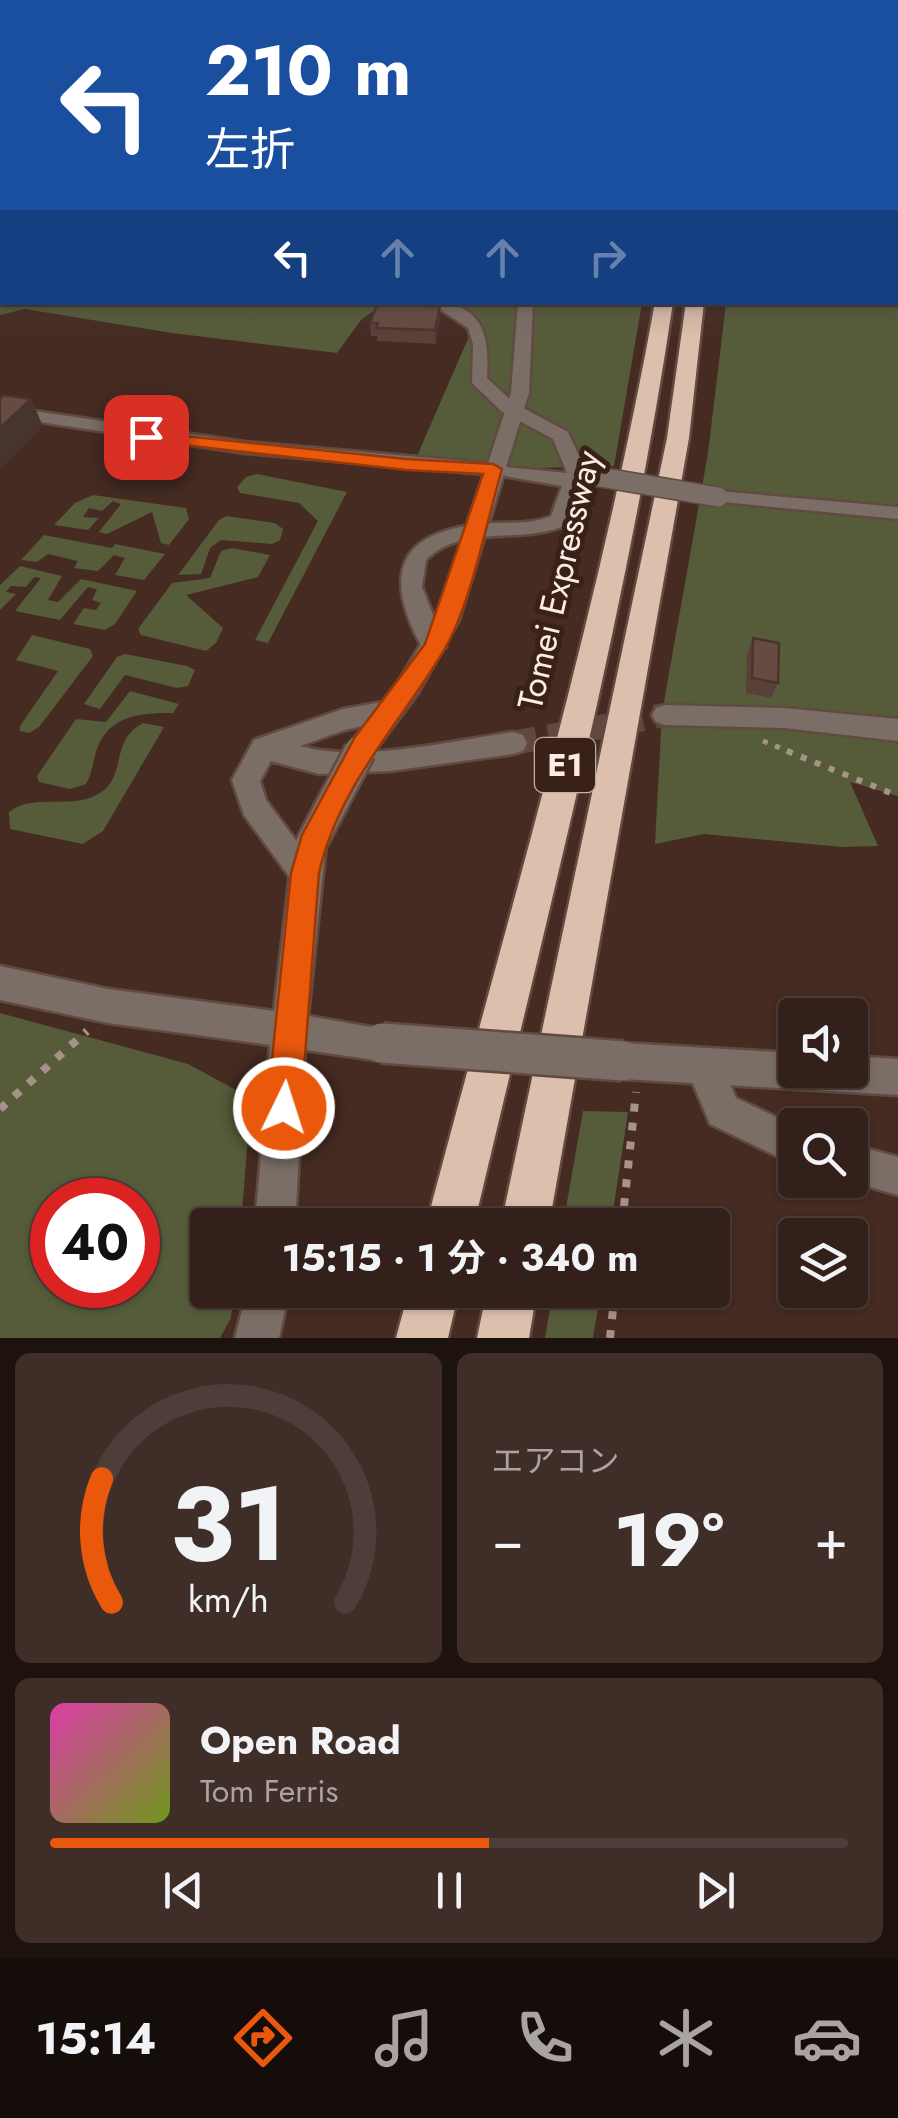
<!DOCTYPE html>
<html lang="ja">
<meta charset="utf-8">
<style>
body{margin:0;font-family:Jost,"Noto Sans JP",sans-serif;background:#3f2d27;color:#f1f3f6;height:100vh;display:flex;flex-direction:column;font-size:38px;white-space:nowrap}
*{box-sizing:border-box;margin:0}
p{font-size:32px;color:#a9a3a2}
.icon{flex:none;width:55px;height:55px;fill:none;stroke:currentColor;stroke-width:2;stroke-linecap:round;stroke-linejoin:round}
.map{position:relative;height:1338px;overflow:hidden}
.sheet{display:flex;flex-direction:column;gap:15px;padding:15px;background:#1d120e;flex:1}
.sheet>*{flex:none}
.hud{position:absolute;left:0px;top:0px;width:900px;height:305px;box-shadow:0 2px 8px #0004,0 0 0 2px #4e3e39;background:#1a4fa0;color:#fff;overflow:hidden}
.tools{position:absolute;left:778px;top:998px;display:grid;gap:20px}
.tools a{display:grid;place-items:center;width:90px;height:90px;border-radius:10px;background:#34201a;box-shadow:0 2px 8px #0004,0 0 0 2px #4e3e39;font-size:50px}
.speed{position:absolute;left:30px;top:1178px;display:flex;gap:20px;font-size:50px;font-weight:700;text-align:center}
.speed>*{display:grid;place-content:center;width:130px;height:130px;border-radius:50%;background:#34201a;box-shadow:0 2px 8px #0004,0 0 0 2px #4e3e39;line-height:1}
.speed .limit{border:15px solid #d22;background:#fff;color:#111}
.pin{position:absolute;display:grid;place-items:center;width:85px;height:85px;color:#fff;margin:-42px;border-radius:20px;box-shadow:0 5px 15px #0006}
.me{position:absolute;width:110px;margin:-55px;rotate:4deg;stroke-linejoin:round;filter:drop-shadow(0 0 8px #0008)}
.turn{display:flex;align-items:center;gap:35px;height:210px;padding:0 40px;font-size:45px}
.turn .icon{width:130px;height:130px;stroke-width:2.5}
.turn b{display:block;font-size:70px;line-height:85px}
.lanes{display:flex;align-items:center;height:95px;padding:0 40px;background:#0003;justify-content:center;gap:50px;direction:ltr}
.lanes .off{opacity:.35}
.big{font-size:75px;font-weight:700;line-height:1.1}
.sheet .tile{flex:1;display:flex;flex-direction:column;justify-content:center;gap:15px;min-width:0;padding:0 35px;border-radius:15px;background:#3f2d27}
.sheet .dial{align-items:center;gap:0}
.dial svg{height:260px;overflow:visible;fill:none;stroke:#4e3e39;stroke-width:7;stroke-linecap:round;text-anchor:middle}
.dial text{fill:#f1f3f6;stroke:none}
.song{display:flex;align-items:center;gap:30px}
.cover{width:120px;height:120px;border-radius:15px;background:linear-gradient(135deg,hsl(320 70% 55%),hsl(80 70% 35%))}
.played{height:10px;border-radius:5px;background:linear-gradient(90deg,#ea580c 55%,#4e3e39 55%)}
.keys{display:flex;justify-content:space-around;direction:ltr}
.heat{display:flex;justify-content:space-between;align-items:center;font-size:55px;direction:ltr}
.sheet .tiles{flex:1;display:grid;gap:15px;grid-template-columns:1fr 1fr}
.tile:last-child{grid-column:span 2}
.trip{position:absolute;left:190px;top:1208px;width:540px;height:100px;border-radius:10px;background:#34201a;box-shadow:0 2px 8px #0004,0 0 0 2px #4e3e39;font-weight:700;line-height:100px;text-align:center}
.menu{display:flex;height:160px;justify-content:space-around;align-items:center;background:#150d0a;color:#a9a3a2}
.menu .icon{width:70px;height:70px}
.menu .current{color:#ea580c}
.menu b{font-size:45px;color:#f1f3f6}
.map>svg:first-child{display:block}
.green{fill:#565c3a;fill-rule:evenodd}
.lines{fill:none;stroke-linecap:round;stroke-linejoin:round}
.minor-tunnel{stroke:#61483f;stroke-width:24;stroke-dasharray:24 12;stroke-linecap:butt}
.minor-casing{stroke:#624a41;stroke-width:5}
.tertiary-casing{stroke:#624a41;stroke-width:5}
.motorway-casing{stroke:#624a41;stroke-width:5}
.path-far2{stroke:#a7928a;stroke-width:5;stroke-dasharray:5 8;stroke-linecap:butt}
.path-far1{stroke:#a7928a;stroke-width:6;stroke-dasharray:6 9;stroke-linecap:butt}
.path{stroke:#a7928a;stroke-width:8;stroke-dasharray:8 11;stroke-linecap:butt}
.minor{fill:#7a6e66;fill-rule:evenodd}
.tertiary{fill:#7a6e66;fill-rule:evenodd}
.motorway{fill:#dcbfac;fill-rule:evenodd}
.minor-bridge-casing{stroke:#624a41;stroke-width:22;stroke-linecap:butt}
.tertiary-bridge-far2-casing{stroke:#624a41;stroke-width:29;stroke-linecap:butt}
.tertiary-bridge-far1-casing{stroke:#624a41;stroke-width:35;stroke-linecap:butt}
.tertiary-bridge-casing{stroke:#624a41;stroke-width:44;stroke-linecap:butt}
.minor-bridge{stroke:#7a6e66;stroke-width:19}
.tertiary-bridge-far2{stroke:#7a6e66;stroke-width:24}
.tertiary-bridge-far1{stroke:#7a6e66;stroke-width:30}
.tertiary-bridge{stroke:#7a6e66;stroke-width:39}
.wall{fill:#594038}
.shaded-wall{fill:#48342e}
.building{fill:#674b41;stroke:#48342e;stroke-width:2.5}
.route{fill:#ea580c;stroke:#983908;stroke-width:2.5}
.labels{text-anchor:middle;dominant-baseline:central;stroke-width:10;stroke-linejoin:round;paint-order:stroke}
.shield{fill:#3a2118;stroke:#c2afa8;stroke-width:2.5}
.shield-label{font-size:32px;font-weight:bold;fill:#fdece5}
.street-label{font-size:35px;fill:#fdece5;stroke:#3a2118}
</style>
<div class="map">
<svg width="898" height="1338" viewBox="0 0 898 1338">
<rect width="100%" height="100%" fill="#452b22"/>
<path class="green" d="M0,150L2,302L384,303L361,320L337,353L172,333L25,309L0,315Z
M898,258V796L850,782L878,846L842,847L704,834L655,844L662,713L708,453L726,303L898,302Z
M406,303H642L614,466L493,469L414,463L477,318Z
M257,474L347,492L268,643L255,640L318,521L299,503L240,493L237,487L246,477Z
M93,495L186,508L189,519L169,545L161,543L152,512L107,534L99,532L121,504L113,501L102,511L89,508L83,517L99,518L88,530L54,525L75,503Z
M226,516L275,523L283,529L280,540L272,544L221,540L210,548L201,574L178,575L219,520Z
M44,535L112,548L115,544L165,554L144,580L115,575L125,558L114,555L98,571L74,568L78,561L48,554L37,562L21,560Z
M232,548L270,555L258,577L186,595L223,628L216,643L206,651L141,635L138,629L172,583L210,578L221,551Z
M20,566L62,576L48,600L58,602L81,579L137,591L115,624L105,630L73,624L84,608L96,610L101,603L92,600L97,589L88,587L60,620L15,611L41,578L34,577L26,587L11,586L6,592L16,594L0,610V585Z
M32,635L90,649L93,656L39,727L29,733L20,731V726L58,671L16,660Z
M125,654L187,666L195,670L188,686L177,688L125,675L100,709L84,704L117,657Z
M130,691L179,704L173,713C143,713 112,714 98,746C93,759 93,772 86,784L70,789L39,782L37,776L76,719L106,722Z
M143,723L164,727L103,831L83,844L10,829L9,812C34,792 72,811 100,793C128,775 109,741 143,723Z
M0,1013L188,1064L251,1098L241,1225H208V1290H234L231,1318L220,1338H0ZM52,1200H138V1285H52Z
M583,1111L628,1112L611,1225H563Z
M553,1290H601L593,1338H545Z"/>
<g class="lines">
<path class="minor-tunnel" d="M513,743L665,715"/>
<defs>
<path id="minor" d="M429,302C482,302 490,333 487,378L514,403L568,432L587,473L567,525C522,545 463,523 426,560L422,587L446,647L434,656L425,653C385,582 390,533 481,524C506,521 528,526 551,516L562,486L486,473V465L567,473L553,439L501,411L472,383L473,344L468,328Z
M718,491L898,507V519L711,501V493Z
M388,701L397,704L401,711L397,718L345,730L300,746C361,763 450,741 513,732L523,735L527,743L523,751L513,754L390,771L319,774L271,761L260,781L266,800L320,873L316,883L305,887L294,883L244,815L232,780L254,740L343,709Z
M665,705L784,708L898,719V741L784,728L665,725L656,722L652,715L656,708Z
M704,1049L717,1054L736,1098L795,1126V1165L710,1124L686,1067L691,1054Z
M850,1144L898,1157V1195L845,1180H850Z"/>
<path id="tertiary" d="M2,187V195L0,196V188Z
M518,302H533L529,393L459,620L418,693L374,752L364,755L354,752L350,744L400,679L435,620L484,474L245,453L0,416V406L245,442L488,463L511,393Z
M311,831L322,835L326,844L308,1016L394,1031L400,1043L394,1055L382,1061L305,1050L295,1225H255L270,1045L108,1023L0,1000V966L108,989L274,1011L290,873L300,835Z
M623,1043L795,1053V1070H850V1056L898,1059V1095L623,1079L610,1074L605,1061L610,1048Z
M247,1290H289L279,1338H235Z"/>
<path id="motorway" d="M655,302H673C627,613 546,919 474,1225H426C507,919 599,614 655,302Z
M686,302H704L689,438L549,1225H501L667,438Z
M409,1290H459L448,1338H396Z
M487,1290H537L529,1338H477Z"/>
</defs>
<use href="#minor" class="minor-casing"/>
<use href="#tertiary" class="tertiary-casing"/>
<use href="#motorway" class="motorway-casing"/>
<path class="path-far2" d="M763,741L793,753"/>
<path class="path-far1" d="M787,751L898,796"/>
<path class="path" d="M0,1109L87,1031
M622,1225L636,1092
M610,1338L615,1290"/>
<use href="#minor" class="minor"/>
<use href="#tertiary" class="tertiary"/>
<use href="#motorway" class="motorway"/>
<defs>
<path id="minor-bridge" d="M588,475L718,497"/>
<path id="tertiary-bridge-far2" d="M359,753L364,744"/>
<path id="tertiary-bridge-far1" d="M311,844L360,751"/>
<path id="tertiary-bridge" d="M382,1043L623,1061"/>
</defs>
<use href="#minor-bridge" class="minor-bridge-casing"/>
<use href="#tertiary-bridge-far2" class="tertiary-bridge-far2-casing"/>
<use href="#tertiary-bridge-far1" class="tertiary-bridge-far1-casing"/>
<use href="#tertiary-bridge" class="tertiary-bridge-casing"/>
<use href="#minor-bridge" class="minor-bridge"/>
<use href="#tertiary-bridge-far2" class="tertiary-bridge-far2"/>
<use href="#tertiary-bridge-far1" class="tertiary-bridge-far1"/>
<use href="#tertiary-bridge" class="tertiary-bridge"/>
</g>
<path class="wall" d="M429,306H440V320L436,344L377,341V336H371L370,323Z
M753,638L778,683L771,698L746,693L747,654Z"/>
<path class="shaded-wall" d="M440,306V320L436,344L435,330Z
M31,399L43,426L0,469V428Z"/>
<path class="building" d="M408,302H428V306H440L435,330L376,328L378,323H370L377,304L408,305Z
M4,395L31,399L0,428V398Z
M753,638L779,643L778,683L752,678Z"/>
<linearGradient id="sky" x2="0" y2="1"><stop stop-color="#261813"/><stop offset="0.45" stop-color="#564a4f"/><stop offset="1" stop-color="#564a4f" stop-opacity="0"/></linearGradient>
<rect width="898" height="337" fill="url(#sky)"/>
<path class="route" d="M146,432L406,459L493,464L502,469C486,523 471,606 443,652C399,725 338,787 319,873L301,1108L296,1120L284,1125L272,1120L267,1108L291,873L302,835L355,737L425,644L483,474L406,470L139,440V433Z"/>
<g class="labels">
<rect class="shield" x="535" y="738" width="60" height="54" rx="8"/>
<g class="shield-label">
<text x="565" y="765">E1</text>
</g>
<g class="street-label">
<text transform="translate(559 580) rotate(-77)">Tomei Expressway</text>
</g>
</g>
</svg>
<div class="tools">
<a><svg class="icon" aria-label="sound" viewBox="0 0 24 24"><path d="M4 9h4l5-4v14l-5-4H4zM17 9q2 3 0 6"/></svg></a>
<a><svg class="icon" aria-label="search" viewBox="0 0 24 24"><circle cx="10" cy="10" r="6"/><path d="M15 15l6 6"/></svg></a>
<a><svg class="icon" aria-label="layers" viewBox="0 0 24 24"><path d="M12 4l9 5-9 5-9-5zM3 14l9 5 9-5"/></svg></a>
</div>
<div class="speed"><div class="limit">40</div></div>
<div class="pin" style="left:146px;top:437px;background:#d93025"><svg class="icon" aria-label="arrive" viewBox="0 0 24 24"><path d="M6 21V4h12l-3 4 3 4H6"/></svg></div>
<svg class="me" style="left:284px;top:1108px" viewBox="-20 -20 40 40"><circle r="17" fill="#ea580c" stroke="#fff" stroke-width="3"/><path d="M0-11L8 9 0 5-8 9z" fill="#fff"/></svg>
<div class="trip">15:15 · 1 分 · 340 m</div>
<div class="hud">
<div class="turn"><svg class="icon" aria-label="left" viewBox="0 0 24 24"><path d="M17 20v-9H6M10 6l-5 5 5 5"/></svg><div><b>210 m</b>左折</div></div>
<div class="lanes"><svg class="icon" aria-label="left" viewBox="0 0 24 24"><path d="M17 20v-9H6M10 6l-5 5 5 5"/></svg><svg class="icon off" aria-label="ahead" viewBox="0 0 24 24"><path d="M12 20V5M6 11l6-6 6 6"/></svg><svg class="icon off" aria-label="ahead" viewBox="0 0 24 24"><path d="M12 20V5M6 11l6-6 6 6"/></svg><svg class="icon off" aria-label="right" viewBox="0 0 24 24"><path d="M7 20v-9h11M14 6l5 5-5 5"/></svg></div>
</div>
</div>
<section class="sheet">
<div class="tiles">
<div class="tile dial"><svg viewBox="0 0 100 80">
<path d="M14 69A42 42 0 1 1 86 69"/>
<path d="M14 69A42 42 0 0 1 11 31" stroke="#ea580c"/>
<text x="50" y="56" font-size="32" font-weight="700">31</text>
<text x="50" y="72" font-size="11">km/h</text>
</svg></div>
<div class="tile"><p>エアコン</p>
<div class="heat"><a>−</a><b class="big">19°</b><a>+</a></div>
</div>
<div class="tile">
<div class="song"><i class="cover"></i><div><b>Open Road</b><p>Tom Ferris</p></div></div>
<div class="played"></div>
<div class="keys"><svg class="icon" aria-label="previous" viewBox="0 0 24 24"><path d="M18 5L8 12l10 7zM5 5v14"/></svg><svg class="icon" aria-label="pause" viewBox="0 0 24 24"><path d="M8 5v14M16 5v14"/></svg><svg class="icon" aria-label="next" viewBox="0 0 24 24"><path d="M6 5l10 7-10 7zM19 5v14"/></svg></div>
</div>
</div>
</section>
<nav class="menu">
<b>15:14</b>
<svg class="icon current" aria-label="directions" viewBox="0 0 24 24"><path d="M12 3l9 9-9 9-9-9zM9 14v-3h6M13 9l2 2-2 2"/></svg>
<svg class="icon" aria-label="music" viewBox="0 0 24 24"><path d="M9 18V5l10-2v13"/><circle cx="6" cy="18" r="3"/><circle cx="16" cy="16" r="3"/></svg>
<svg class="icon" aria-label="phone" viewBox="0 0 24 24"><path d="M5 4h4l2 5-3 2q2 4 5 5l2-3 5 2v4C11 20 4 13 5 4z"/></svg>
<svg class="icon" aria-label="climate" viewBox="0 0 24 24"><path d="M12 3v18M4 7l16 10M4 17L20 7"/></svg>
<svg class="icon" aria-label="car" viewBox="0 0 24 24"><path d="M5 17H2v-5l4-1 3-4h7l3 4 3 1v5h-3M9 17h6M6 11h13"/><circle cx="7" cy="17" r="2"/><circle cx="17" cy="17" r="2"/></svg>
</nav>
